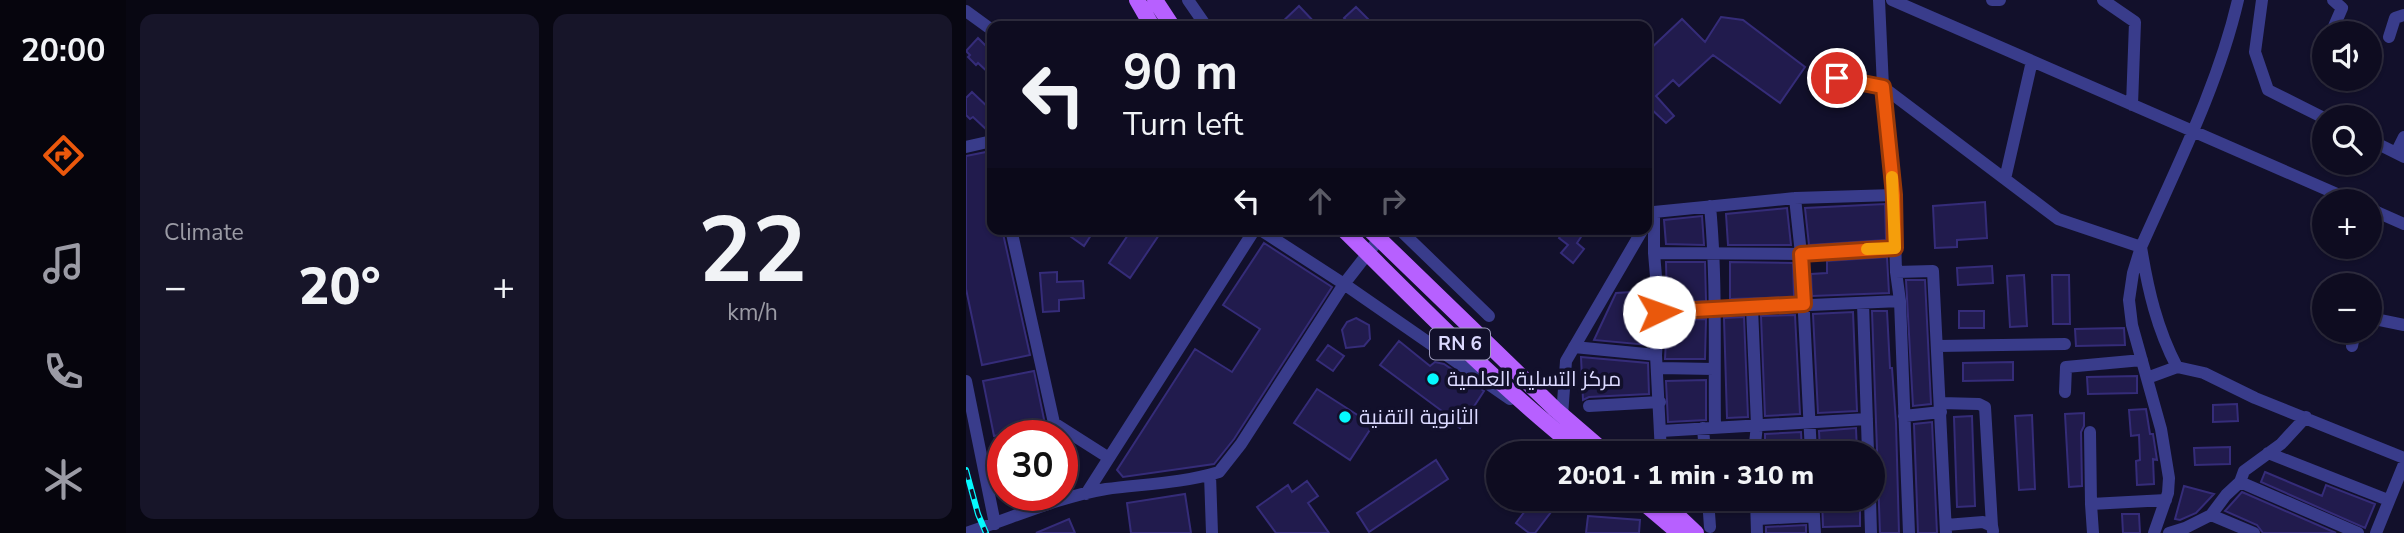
<!DOCTYPE html>
<meta charset="utf-8">
<style>
body{margin:0;font-family:"Nunito Sans",Cairo,sans-serif;background:#171529;color:#f1f3f6;height:100vh;display:flex;flex-direction:column;font-size:26px;white-space:nowrap}
*{box-sizing:border-box;margin:0}
p{font-size:23px;color:#9b9ba5}
.icon{flex:none;width:38px;height:38px;fill:none;stroke:currentColor;stroke-width:2;stroke-linecap:round;stroke-linejoin:round}
.map{position:relative;flex:1;overflow:hidden}
.panel{display:flex;flex-direction:column;gap:14px;padding:14px;background:#080712;width:840px}
.panel>*{flex:none}
.hud{position:absolute;left:21px;top:21px;width:665px;height:214px;border-radius:14px;box-shadow:0 2px 5px #0004,0 0 0 2px #2e2c3e;background:#0e0c20;color:#f1f3f6;overflow:hidden}
.fabs{position:absolute;left:1346px;top:21px;display:grid;gap:14px}
.fabs a{display:grid;place-items:center;width:70px;height:70px;border-radius:50%;background:#0e0c20;box-shadow:0 2px 5px #0004,0 0 0 2px #2e2c3e;font-size:35px}
.speed{position:absolute;left:21px;top:420px;display:flex;gap:14px;font-size:35px;font-weight:700;text-align:center}
.speed>*{display:grid;place-content:center;width:91px;height:91px;border-radius:50%;background:#0e0c20;box-shadow:0 2px 5px #0004,0 0 0 2px #2e2c3e;line-height:1}
.speed .limit{border:10px solid #d22;background:#fff;color:#111}
.pin{position:absolute;display:grid;place-items:center;width:60px;height:60px;color:#fff;margin:-30px;border:4px solid #fff;border-radius:50%;box-shadow:0 2px 7px #0007}
.me{position:absolute;width:77px;margin:-38px;rotate:87deg;stroke-linejoin:round;filter:drop-shadow(0 0 5px #0008)}
.turn{display:flex;align-items:center;gap:24px;height:147px;padding:0 21px;font-size:32px}
.turn .icon{width:91px;height:91px;stroke-width:2.5}
.turn b{display:block;font-size:49px;line-height:60px}
.lanes{display:flex;align-items:center;height:66px;padding:0 21px;background:#0003;justify-content:center;gap:35px;direction:ltr}
.lanes .off{opacity:.35}
.big{font-size:52px;font-weight:800;line-height:1.1}
.panel .tile{flex:1;display:flex;flex-direction:column;justify-content:center;gap:10px;min-width:0;padding:0 24px;border-radius:14px;background:#171529}
.panel .dial{align-items:center;gap:0}
.dial b{font-size:91px;line-height:1}
.heat{display:flex;justify-content:space-between;align-items:center;font-size:38px;direction:ltr}
.panel .tiles{flex:1;display:grid;gap:14px;grid-template-columns:repeat(2,1fr)}
.trip{position:absolute;left:520px;top:441px;width:399px;height:70px;border-radius:35px;background:#0e0c20;box-shadow:0 2px 5px #0004,0 0 0 2px #2e2c3e;font-weight:800;line-height:70px;text-align:center}
main{display:flex;flex:1;min-height:0}
.tabs{display:flex;flex-direction:column;width:126px;justify-content:space-around;align-items:center;background:#06050d;color:#9b9ba5}
.tabs .icon{width:49px;height:49px}
.tabs .on{color:#ea580c}
.tabs b{font-size:32px;color:#f1f3f6}
.map>svg:first-child{display:block}
.building{fill:#211b4d;stroke:#352c79;stroke-width:2}
.lines{fill:none;stroke-linecap:round;stroke-linejoin:round}
.minor{stroke:#393c8b;stroke-width:12}
.major{stroke:#b760ff;stroke-width:16}
.rail-casing{stroke:#05faff;stroke-width:6}
.rail{stroke:#12102b;stroke-width:3.5;stroke-dasharray:10;stroke-linecap:butt}
.route-casing{stroke:#983908;stroke-width:18}
.route{stroke:#ea580c;stroke-width:12}
.slow{stroke:#f59e0b;stroke-width:12}
.poi-dot{fill:#05faff;stroke:#12102b;stroke-width:2.5}
.labels{text-anchor:middle;dominant-baseline:central;stroke-width:7;stroke-linejoin:round;paint-order:stroke}
.shield{fill:#12102b;stroke:#9f9dbf;stroke-width:2}
.shield-label{font-size:19px;font-weight:bold;fill:#dbd9ff}
.poi-label{font-size:21px;fill:#dbd9ff;stroke:#12102b;text-anchor:start}
</style>
<main>
<nav class="tabs">
<b>20:00</b>
<svg class="icon on" aria-label="directions" viewBox="0 0 24 24"><path d="M12 3l9 9-9 9-9-9zM9 14v-3h6M13 9l2 2-2 2"/></svg>
<svg class="icon" aria-label="music" viewBox="0 0 24 24"><path d="M9 18V5l10-2v13"/><circle cx="6" cy="18" r="3"/><circle cx="16" cy="16" r="3"/></svg>
<svg class="icon" aria-label="phone" viewBox="0 0 24 24"><path d="M5 4h4l2 5-3 2q2 4 5 5l2-3 5 2v4C11 20 4 13 5 4z"/></svg>
<svg class="icon" aria-label="climate" viewBox="0 0 24 24"><path d="M12 3v18M4 7l16 10M4 17L20 7"/></svg>
</nav>
<section class="panel">
<div class="tiles">
<div class="tile"><p>Climate</p>
<div class="heat"><a>−</a><b class="big">20°</b><a>+</a></div>
</div>
<div class="tile dial"><b>22</b><p>km/h</p></div>
</div>
</section>
<div class="map">
<svg width="1438" height="533" viewBox="0 0 1438 533">
<rect width="100%" height="100%" fill="#12102b"/>
<path class="building" d="M333,6L352,26H312Z
M390,7L409,26H386L378,18Z
M755,17L777,20L839,67L814,103L747,55L713,86L707,80L690,96L708,116L700,123L681,105V52L716,19L739,42Z
M12,38L26,52V76L12,63L10,65L2,57L4,55L0,51Z
M6,92L26,111V127L22,131L7,117L4,119L0,115V98Z
M20,152L26,179V229H36L64,355L16,365L0,289V156Z
M1019,202L1021,238L991,240V247L969,248L967,206Z
M919,204L920,240L843,245L839,208Z
M821,208L825,245H762L760,214Z
M736,216L738,245L700,244L698,220Z
M94,229H129L118,246Z
M166,229H197L164,278L143,263Z
M599,229H611L617,234L611,243L618,249L607,263L595,253L602,245L593,238Z
M298,243L366,287L268,439L248,464L157,477L151,470L229,349L266,372L294,329L257,305Z
M921,257L923,293L846,296L845,274L861,273V261Z
M700,262H739L740,301L701,303Z
M764,262L827,263L828,297L764,299Z
M1026,266L1027,283L992,285L991,268Z
M91,272V282L117,281L118,298L93,300V311L77,312L74,273Z
M1058,275L1061,326L1044,327L1041,276Z
M1086,275H1103L1104,324H1087Z
M940,280H959L965,404L947,406Z
M682,291L684,312L682,345L628,340L650,293Z
M906,311H921L924,368H926L930,423L933,533H914Z
M993,311H1018V328H993Z
M887,312L891,411L852,413L847,314Z
M829,315L834,414L799,416L795,316Z
M778,317L782,417L761,418L758,318Z
M390,318L403,325L404,339L398,346L380,348L376,330L381,322Z
M740,319L739,359H699L701,320Z
M1158,328L1159,345L1110,346L1109,329Z
M433,341L464,366L469,362L478,364L518,391L494,428L478,416L480,414L414,365Z
M362,345L378,356L367,371L351,360Z
M615,357L682,363L683,394L623,397L617,400Z
M1047,362V380L997,381V363Z
M68,371L79,424L77,427L28,436L17,381Z
M1171,376V393L1122,394L1121,377Z
M740,380V420L702,422L700,381Z
M351,389L407,425L384,460L328,423Z
M1271,404L1272,421L1247,422V405Z
M1180,409L1184,434H1187L1191,460L1187,459L1188,484L1171,485L1170,461L1174,460L1173,435L1165,436L1163,410Z
M1118,413V426L1115,432L1116,486L1103,487L1099,414Z
M1066,415L1069,489L1053,490L1049,416Z
M1006,416L1009,506L991,507L988,417Z
M966,422L971,533H952L948,424Z
M890,428L891,452H854L853,431Z
M835,432L836,453H799V434Z
M1264,447V464L1229,465L1228,448Z
M470,460L482,479L403,532L391,513Z
M1299,472L1356,496L1360,485L1409,504L1399,528L1295,482Z
M341,481L352,496L342,503L363,533H310L291,507L322,485L326,492Z
M1218,486L1248,494L1230,513L1214,520L1209,519Z
M1276,492L1370,533H1297L1291,525L1259,511Z
M219,494L225,533H165L161,503Z
M568,499H595L569,533H563L550,523Z
M800,499H838L839,508L801,510Z
M856,499H894V526L857,527Z
M1156,514H1173L1174,533H1157Z
M622,516L674,520L673,533H620Z
M103,519L109,533H70Z
M840,525V533H800V527Z"/>
<g class="lines">
<path class="minor" d="M222,0L240,26
M913,0L917,87L928,195L930,272L934,301L943,533
M926,0L1387,201
M1026,0H1034
M1137,0L1169,22L1166,105
M1296,0L1289,52L1302,90L1358,118
M0,11L26,30
M1366,31L1376,8L1367,0
M1423,37L1429,18L1438,15
M848,74L917,87L1092,219L1175,247C1182,290 1191,329 1211,367
M1404,140L1438,157
M0,147L26,141
M1430,153L1438,137
M1039,179L1066,61
M829,198L835,254L845,453
M744,206C751,280 748,353 749,427
M1404,209L1438,224
M688,212V253L693,312L690,355L695,453
M688,212L829,198L928,195
M45,229L88,423L143,458
M293,229L378,284L413,239
M433,229L523,316
M688,253L835,254L929,248
M930,272L967,271L980,533
M897,303L902,453
M786,308L791,425L788,453
M693,312L934,301
M1404,318L1438,325
M972,346L1099,344
M1386,346L1389,331
M608,347L690,355
M693,368L748,369
M1181,378L1211,367L1238,373L1289,398L1438,458
M0,381L29,524
M1099,392L1100,367L1176,360
M975,403L1013,404L1019,407L1026,526
M623,406L694,402
M938,416L975,412
M593,420L596,416L600,361L677,229
M737,428L739,453
M695,431L901,419
M1124,432L1125,504L1200,500
M1302,453L1422,500
M244,475L246,533
M1274,482L1392,533
M120,494L289,229
M742,499L744,527
M790,499L791,533
M847,499L849,533
M904,499L905,533
M1125,504L1127,533
M1245,515L1288,533
M792,519L848,516
M980,525L1017,522L1026,526L1027,531
M0,533C47,518 92,497 140,489C178,484 217,483 253,472L275,444L378,284L544,399
M1188,533L1202,493L1203,478L1195,429L1166,325L1163,300L1167,273L1175,247C1211,166 1252,86 1272,0
M1203,533L1219,528L1245,515L1260,495L1274,482L1278,471L1315,444L1340,417
M1410,533L1438,464"/>
<path class="major" d="M171,0L186,26
M189,0L206,26
M377,229C455,306 531,385 617,453
M403,229L589,409L640,453
M673,499L713,533
M694,499L730,533"/>
<defs>
<path id="rail" d="M0,470L12,514L20,533"/>
</defs>
<use href="#rail" class="rail-casing"/>
<use href="#rail" class="rail"/>
</g>
<g class="lines">
<defs>
<path id="route" d="M693,312L838,304L835,254L929,248L928,195L917,87L871,78"/>
</defs>
<use href="#route" class="route-casing"/>
<use href="#route" class="route"/>
<path class="slow" d="M901,249L929,248L926,177"/>
</g>
<g class="poi-dot">
<circle cx="467" cy="379" r="7"/>
<circle cx="379" cy="417" r="7"/>
</g>
<g class="labels">
<rect class="shield" x="464" y="328.5" width="60" height="31" rx="5"/>
<g class="shield-label">
<text x="494" y="344">RN 6</text>
</g>
<g class="poi-label">
<text x="481" y="379">مركز التسلية العلمية</text>
<text x="393" y="417">الثانوية التقنية</text>
</g>
</g>
</svg>
<div class="fabs">
<a><svg class="icon" aria-label="sound" viewBox="0 0 24 24"><path d="M4 9h4l5-4v14l-5-4H4zM17 9q2 3 0 6"/></svg></a>
<a><svg class="icon" aria-label="search" viewBox="0 0 24 24"><circle cx="10" cy="10" r="6"/><path d="M15 15l6 6"/></svg></a>
<a>+</a>
<a>−</a>
</div>
<div class="speed"><div class="limit">30</div></div>
<div class="pin" style="left:871px;top:78px;background:#d93025"><svg class="icon" aria-label="arrive" viewBox="0 0 24 24"><path d="M6 21V4h12l-3 4 3 4H6"/></svg></div>
<svg class="me" style="left:693px;top:312px" viewBox="-20 -20 40 40"><circle r="19" fill="#fff"/><path d="M0-13L10 11 0 6-10 11z" fill="#ea580c"/></svg>
<div class="trip">20:01 · 1 min · 310 m</div>
<div class="hud">
<div class="turn"><svg class="icon" aria-label="left" viewBox="0 0 24 24"><path d="M17 20v-9H6M10 6l-5 5 5 5"/></svg><div><b>90 m</b>Turn left</div></div>
<div class="lanes"><svg class="icon" aria-label="left" viewBox="0 0 24 24"><path d="M17 20v-9H6M10 6l-5 5 5 5"/></svg><svg class="icon off" aria-label="ahead" viewBox="0 0 24 24"><path d="M12 20V5M6 11l6-6 6 6"/></svg><svg class="icon off" aria-label="right" viewBox="0 0 24 24"><path d="M7 20v-9h11M14 6l5 5-5 5"/></svg></div>
</div>
</div>
</main>
